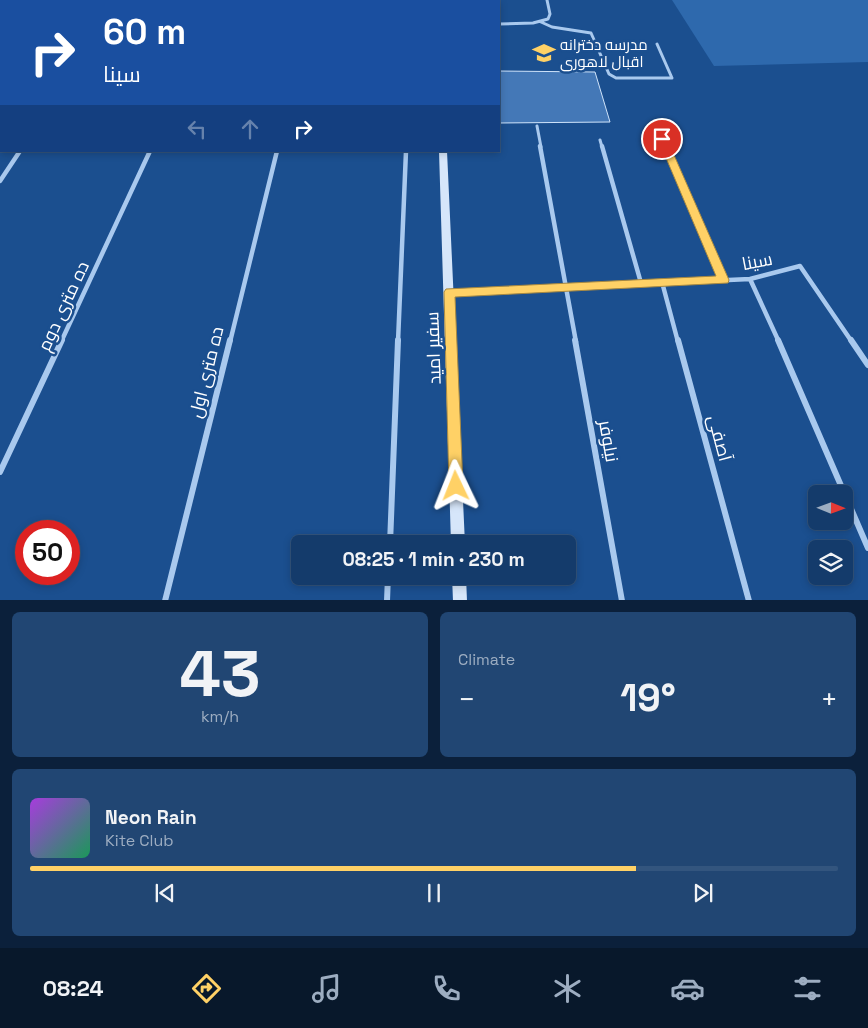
<!DOCTYPE html>
<meta charset="utf-8">
<style>
body{margin:0;font-family:"Space Grotesk",Cairo,sans-serif;background:#214673;color:#f1f3f6;height:100vh;display:flex;flex-direction:column;font-size:19px;white-space:nowrap}
*{box-sizing:border-box;margin:0}
p{font-size:16px;color:#9dadc1}
.icon{flex:none;width:28px;height:28px;fill:none;stroke:currentColor;stroke-width:2;stroke-linecap:round;stroke-linejoin:round}
.map{position:relative;height:600px;overflow:hidden}
.side{display:flex;flex-direction:column;gap:12px;padding:12px;background:#0b203b;flex:1}
.side>*{flex:none}
.banner{position:absolute;left:0px;top:0px;width:500px;height:152px;box-shadow:0 2px 8px #0003,0 0 0 1px #33557e;background:#1a4fa0;color:#fff;overflow:hidden}
.needle{width:32px;rotate:91deg}
.fabs{position:absolute;left:808px;top:485px;display:grid;gap:10px}
.fabs a{display:grid;place-items:center;width:45px;height:45px;border-radius:8px;background:#143b6b;box-shadow:0 2px 8px #0003,0 0 0 1px #33557e;font-size:25px}
.speed{position:absolute;left:15px;top:520px;display:flex;gap:10px;font-size:25px;font-weight:700;text-align:center}
.speed>*{display:grid;place-content:center;width:65px;height:65px;border-radius:50%;background:#143b6b;box-shadow:0 2px 8px #0003,0 0 0 1px #33557e;line-height:1}
.speed .limit{border:8px solid #d22;background:#fff;color:#111}
.pin{position:absolute;display:grid;place-items:center;width:42px;height:42px;color:#fff;margin:-21px;border:2px solid #fff;border-radius:50%;box-shadow:0 1px 5px #0007}
.me{position:absolute;width:55px;margin:-28px;rotate:358deg;stroke-linejoin:round;filter:drop-shadow(0 0 4px #0008)}
.turn{display:flex;align-items:center;gap:18px;height:105px;padding:0 20px;font-size:22px}
.turn .icon{width:65px;height:65px;stroke-width:2.5}
.turn b{display:block;font-size:35px;line-height:42px}
.lanes{display:flex;align-items:center;height:48px;padding:0 20px;background:#0003;justify-content:center;gap:25px;direction:ltr}
.lanes .off{opacity:.35}
.big{font-size:38px;font-weight:700;line-height:1.1}
.side .card{flex:1;display:flex;flex-direction:column;justify-content:center;gap:8px;min-width:0;padding:0 18px;border-radius:8px;background:#214673}
.side .dial{align-items:center;gap:0}
.dial b{font-size:65px;line-height:1}
.song{display:flex;align-items:center;gap:15px}
.cover{width:60px;height:60px;border-radius:8px;background:linear-gradient(135deg,hsl(280 70% 55%),hsl(150 70% 35%))}
.played{height:5px;border-radius:2px;background:linear-gradient(90deg,#ffd166 75%,#33557e 75%)}
.keys{display:flex;justify-content:space-around;direction:ltr}
.heat{display:flex;justify-content:space-between;align-items:center;font-size:28px;direction:ltr}
.side .tiles{flex:1;display:grid;gap:12px;grid-template-columns:1fr 1fr}
.card:last-child{grid-column:span 2}
.trip{position:absolute;left:291px;top:535px;width:285px;height:50px;border-radius:8px;background:#143b6b;box-shadow:0 2px 8px #0003,0 0 0 1px #33557e;font-weight:700;line-height:50px;text-align:center}
.dock{display:flex;height:80px;justify-content:space-around;align-items:center;background:#08182b;color:#9dadc1}
.dock .icon{width:35px;height:35px}
.dock .current{color:#ffd166}
.dock b{font-size:22px;color:#f1f3f6}
.map>svg:first-child{display:block}
.green{fill:#2e69ad}
.building{fill:#4478b7;stroke:#cfe3fa}
.lines{fill:none;stroke-linecap:round;stroke-linejoin:round}
.street-far2{stroke:#a9c9ee;stroke-width:3}
.street-far1{stroke:#a9c9ee;stroke-width:4.5}
.street{stroke:#a9c9ee;stroke-width:6}
.secondary{fill:#d6e6fa;fill-rule:evenodd}
.route{fill:#ffd166;stroke:#a68842}
.labels{text-anchor:middle;dominant-baseline:central;stroke-width:5;stroke-linejoin:round;paint-order:stroke}
.far-poi-label{font-size:15px;fill:#fff;stroke:#1b4f8f;text-anchor:start}
.street-label{font-size:18px;fill:#fff;stroke:#1b4f8f}
</style>
<div class="map">
<svg width="868" height="601" viewBox="0 0 868 601">
<rect width="100%" height="100%" fill="#1b4f8f"/>
<path class="green" d="M672,0H868V62L714,66Z"/>
<path class="building" d="M499,71L595,72L610,122L499,123Z"/>
<g class="lines">
<path class="street-far2" d="M541,22L552,27L591,33L609,74L616,78H672L657,44
M499,24L533,23L548,19L550,14L547,0
M537,126L541,147
M662,139L665,147
M600,140L602,147"/>
<path class="street-far1" d="M540,146L576,342
M602,146L641,283
M665,146L724,280
M0,181L20,151
M750,279L779,342
M662,282L678,342
M450,293L750,279L800,266L852,342
M61,342L150,151
M230,342L277,151
M398,342L406,151"/>
<path class="street" d="M575,340L622,601
M678,340L749,601
M778,340L868,548
M851,340L868,365
M0,472L62,340
M390,544L398,340
M165,601L230,340
M387,601L388,576"/>
<path class="secondary" d="M426,0H432V1H426Z
M442,0H448V1H442Z
M439,151H447L465,544H451Z
M452,576H466L467,601H453Z"/>
</g>
<path class="route" d="M662,136L667,139L729,280L728,283L455,297L463,486L461,491L456,493L451,491L449,486L444,292L446,289L716,276L658,139Z"/>
<defs>
<symbol id="school-bare" viewBox="-9 -9 18 18"><path d="M0-5L7-2L0 1L-7-2ZM-4 1L0 2.5L4 1V4Q0 6-4 4Z" fill="#ffd166" stroke="#1b4f8f" stroke-width="2.5" paint-order="stroke"/></symbol>
</defs>
<g fill-rule="evenodd">
<use href="#school-bare" x="528" y="37" width="32" height="32"/>
</g>
<g class="labels">
<g class="far-poi-label">
<text x="560" y="44">مدرسه دخترانه<tspan x="560" dy="17">اقبال لاهوری</tspan></text>
</g>
<g class="street-label">
<text transform="translate(757 261) rotate(-11)">سینا</text>
<text transform="translate(63 306) rotate(-65)">ده متری دوم</text>
<text transform="translate(433 348) rotate(-92)">سفیر امید</text>
<text transform="translate(206 372) rotate(-76)">ده متری اول</text>
<text transform="translate(720 438) rotate(75)">آصفی</text>
<text transform="translate(609 441) rotate(80)">نیلوفر</text>
</g>
</g>
</svg>
<div class="fabs">
<a><svg class="needle" viewBox="-14 -14 28 28"><path d="M0-13l5 13h-10z" fill="#e53935"/><path d="M0 13l5-13h-10z" fill="#9dadc1"/></svg></a>
<a><svg class="icon" aria-label="layers" viewBox="0 0 24 24"><path d="M12 4l9 5-9 5-9-5zM3 14l9 5 9-5"/></svg></a>
</div>
<div class="speed"><div class="limit">50</div></div>
<div class="pin" style="left:662px;top:139px;background:#d93025"><svg class="icon" aria-label="arrive" viewBox="0 0 24 24"><path d="M6 21V4h12l-3 4 3 4H6"/></svg></div>
<svg class="me" style="left:456px;top:486px" viewBox="-20 -20 40 40"><path d="M0-17L14 15 0 8-14 15z" fill="#ffd166" stroke="#fff" stroke-width="4"/></svg>
<div class="trip">08:25 · 1 min · 230 m</div>
<div class="banner">
<div class="turn"><svg class="icon" aria-label="right" viewBox="0 0 24 24"><path d="M7 20v-9h11M14 6l5 5-5 5"/></svg><div><b>60 m</b>سینا</div></div>
<div class="lanes"><svg class="icon off" aria-label="left" viewBox="0 0 24 24"><path d="M17 20v-9H6M10 6l-5 5 5 5"/></svg><svg class="icon off" aria-label="ahead" viewBox="0 0 24 24"><path d="M12 20V5M6 11l6-6 6 6"/></svg><svg class="icon" aria-label="right" viewBox="0 0 24 24"><path d="M7 20v-9h11M14 6l5 5-5 5"/></svg></div>
</div>
</div>
<section class="side">
<div class="tiles">
<div class="card dial"><b>43</b><p>km/h</p></div>
<div class="card"><p>Climate</p>
<div class="heat"><a>−</a><b class="big">19°</b><a>+</a></div>
</div>
<div class="card">
<div class="song"><i class="cover"></i><div><b>Neon Rain</b><p>Kite Club</p></div></div>
<div class="played"></div>
<div class="keys"><svg class="icon" aria-label="previous" viewBox="0 0 24 24"><path d="M18 5L8 12l10 7zM5 5v14"/></svg><svg class="icon" aria-label="pause" viewBox="0 0 24 24"><path d="M8 5v14M16 5v14"/></svg><svg class="icon" aria-label="next" viewBox="0 0 24 24"><path d="M6 5l10 7-10 7zM19 5v14"/></svg></div>
</div>
</div>
</section>
<nav class="dock">
<b>08:24</b>
<svg class="icon current" aria-label="directions" viewBox="0 0 24 24"><path d="M12 3l9 9-9 9-9-9zM9 14v-3h6M13 9l2 2-2 2"/></svg>
<svg class="icon" aria-label="music" viewBox="0 0 24 24"><path d="M9 18V5l10-2v13"/><circle cx="6" cy="18" r="3"/><circle cx="16" cy="16" r="3"/></svg>
<svg class="icon" aria-label="phone" viewBox="0 0 24 24"><path d="M5 4h4l2 5-3 2q2 4 5 5l2-3 5 2v4C11 20 4 13 5 4z"/></svg>
<svg class="icon" aria-label="climate" viewBox="0 0 24 24"><path d="M12 3v18M4 7l16 10M4 17L20 7"/></svg>
<svg class="icon" aria-label="car" viewBox="0 0 24 24"><path d="M5 17H2v-5l4-1 3-4h7l3 4 3 1v5h-3M9 17h6M6 11h13"/><circle cx="7" cy="17" r="2"/><circle cx="17" cy="17" r="2"/></svg>
<svg class="icon" aria-label="filters" viewBox="0 0 24 24"><path d="M4 7h16M4 17h16"/><circle cx="9" cy="7" r="2"/><circle cx="15" cy="17" r="2"/></svg>
</nav>
